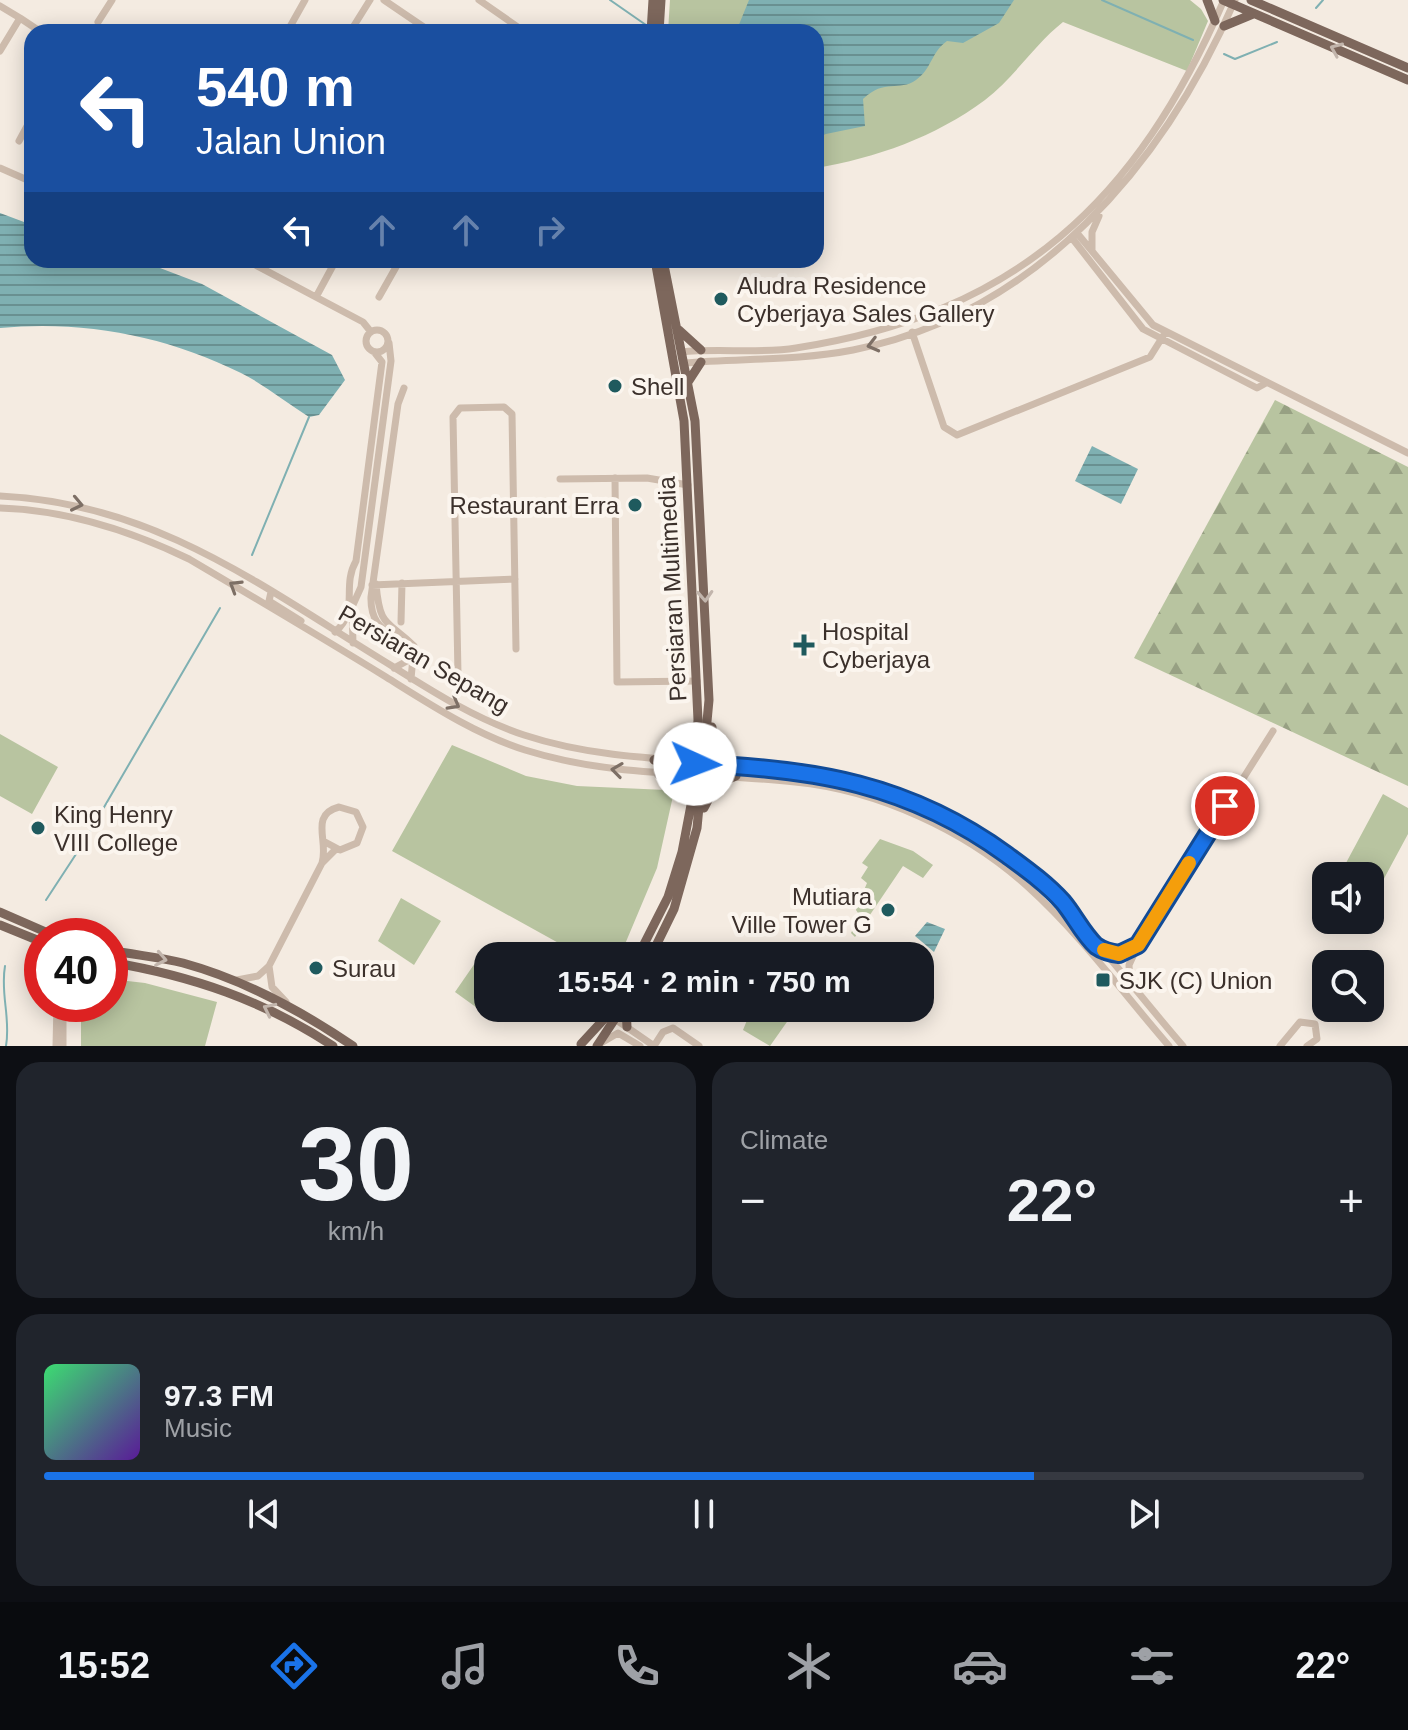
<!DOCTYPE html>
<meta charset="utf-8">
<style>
body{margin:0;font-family:Helvetica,sans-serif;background:#20242c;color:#f1f3f6;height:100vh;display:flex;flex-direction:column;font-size:30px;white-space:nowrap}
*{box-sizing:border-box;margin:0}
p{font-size:26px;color:#9ea1a6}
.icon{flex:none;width:44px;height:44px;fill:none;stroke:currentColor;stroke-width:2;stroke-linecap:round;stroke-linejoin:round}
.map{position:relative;height:1046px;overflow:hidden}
.drawer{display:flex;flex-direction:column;gap:16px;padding:16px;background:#0d0f14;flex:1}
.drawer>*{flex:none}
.hud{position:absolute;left:24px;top:24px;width:800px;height:244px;border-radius:24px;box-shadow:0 4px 20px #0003;background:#1a4fa0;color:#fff;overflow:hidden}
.tools{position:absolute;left:1312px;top:862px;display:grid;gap:16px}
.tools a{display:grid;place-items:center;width:72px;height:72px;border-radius:16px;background:#171b24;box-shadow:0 4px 20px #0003;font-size:40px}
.speed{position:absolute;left:24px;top:918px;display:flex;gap:16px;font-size:40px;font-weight:700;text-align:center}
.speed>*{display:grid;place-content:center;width:104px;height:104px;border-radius:50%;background:#171b24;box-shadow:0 4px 20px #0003;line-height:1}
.speed .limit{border:12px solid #d22;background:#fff;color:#111}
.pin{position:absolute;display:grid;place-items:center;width:68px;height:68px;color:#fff;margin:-34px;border:4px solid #fff;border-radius:50%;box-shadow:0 2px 8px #0007}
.me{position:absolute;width:88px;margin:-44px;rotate:92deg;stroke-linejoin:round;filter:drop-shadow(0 0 6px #0008)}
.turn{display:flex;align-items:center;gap:28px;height:168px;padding:0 40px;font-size:36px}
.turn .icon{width:104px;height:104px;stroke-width:2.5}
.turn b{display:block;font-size:56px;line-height:68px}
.lanes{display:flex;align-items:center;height:76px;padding:0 40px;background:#0003;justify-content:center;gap:40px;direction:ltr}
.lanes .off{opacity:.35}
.big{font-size:60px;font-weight:700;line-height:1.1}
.drawer .card{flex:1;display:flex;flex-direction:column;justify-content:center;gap:12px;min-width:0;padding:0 28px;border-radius:24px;background:#20242c}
.drawer .dial{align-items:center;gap:0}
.dial b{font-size:104px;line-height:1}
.song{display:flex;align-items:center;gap:24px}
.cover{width:96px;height:96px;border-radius:12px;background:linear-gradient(135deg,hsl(140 70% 55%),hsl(270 70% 35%))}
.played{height:8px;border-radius:4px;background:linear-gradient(90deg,#1a73e8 75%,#363941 75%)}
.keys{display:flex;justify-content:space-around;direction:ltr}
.heat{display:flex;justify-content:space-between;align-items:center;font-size:44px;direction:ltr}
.drawer .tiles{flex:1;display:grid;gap:16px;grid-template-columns:1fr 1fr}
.card:last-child{grid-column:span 2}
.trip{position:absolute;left:474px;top:942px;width:460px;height:80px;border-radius:24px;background:#171b24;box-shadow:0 4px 20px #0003;font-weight:700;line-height:80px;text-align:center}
.dock{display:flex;height:128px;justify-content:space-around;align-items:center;background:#090b0e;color:#9ea1a6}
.dock .icon{width:56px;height:56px}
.dock .current{color:#1a73e8}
.dock b{font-size:36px;color:#f1f3f6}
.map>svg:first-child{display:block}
.green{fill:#b8c4a0}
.forest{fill:url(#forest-firs)}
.water{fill:url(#water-rules)}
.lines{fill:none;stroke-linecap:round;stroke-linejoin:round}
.stream{stroke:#7fb0b2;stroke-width:2}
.minor{stroke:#cdbbac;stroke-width:7}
.major{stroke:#7d675c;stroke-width:9}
.oneway{stroke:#c2b5ac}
.oneway2{stroke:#7d6f65}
.route-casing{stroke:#114b97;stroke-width:20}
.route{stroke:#1a73e8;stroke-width:14}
.slow{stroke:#f59e0b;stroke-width:14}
.poi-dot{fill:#1f5a5e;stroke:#fbf5ee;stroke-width:3}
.labels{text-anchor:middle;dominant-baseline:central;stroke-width:8;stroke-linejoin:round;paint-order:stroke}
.poi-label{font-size:24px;fill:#3b302b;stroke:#fbf5ee;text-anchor:start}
.street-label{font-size:24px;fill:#3b302b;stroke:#fbf5ee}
</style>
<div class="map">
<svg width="1408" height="1046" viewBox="0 0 1408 1046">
<defs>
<pattern id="forest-firs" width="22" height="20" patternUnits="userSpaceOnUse" patternTransform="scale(2)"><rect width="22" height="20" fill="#b8c4a0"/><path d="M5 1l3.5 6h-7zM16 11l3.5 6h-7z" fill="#97a083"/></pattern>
<pattern id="water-rules" width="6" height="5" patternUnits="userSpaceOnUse" patternTransform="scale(2)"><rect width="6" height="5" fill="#7fb0b2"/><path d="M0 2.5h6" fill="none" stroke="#699091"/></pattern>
</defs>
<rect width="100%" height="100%" fill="#f4ebe1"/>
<path class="green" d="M670,0H1190L1201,9L1208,21L1187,71L1063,22C1034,45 1014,78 985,100C935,137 876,158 816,168V32H668Z
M0,734L58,767L32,814L0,796Z
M452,745L526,776L577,786L666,790L673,796L657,868L620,956H582L392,851Z
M1383,794L1408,808V834L1373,899L1370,898V876H1339Z
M880,839L913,851L933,865L923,878L903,866L855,937L851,933L860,916L856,910L858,903L863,906L872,894L864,890L867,883L861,878L868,867L862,863Z
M401,898L441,921L414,965L378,941Z
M484,950L493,956H488V1008H498L491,1018L455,992Z
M110,979L145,983L217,1002L205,1046H81V1004H110Z
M752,1008H773L789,1019L770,1046L743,1030Z"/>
<path class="forest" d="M1275,400L1408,467V786L1134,658Z"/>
<path class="water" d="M749,0H1014L999,23L963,43L947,41C931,52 932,69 916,80C899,92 885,78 863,99L865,126L821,135L816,130V32H728L738,27Z
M0,213L32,225V260H139L202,284L332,355L345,380L319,415L309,417C287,403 265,385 241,373C166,336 84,320 0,328Z
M1092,446L1138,469L1121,504L1075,481Z
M927,922L945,929L934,952L915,936Z"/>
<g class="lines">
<path class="stream" d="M610,0L646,25
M1102,0L1193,40
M1316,8L1323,0
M1224,54L1235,59L1277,42
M252,555L309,417
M46,900L82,845L220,608
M5,966C0,994 11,1018 6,1046"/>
<path class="minor" d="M384,0L431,32
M479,0L525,32
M0,6L20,18L0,51
M20,18L41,32
M98,22L112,0
M287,32L305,0
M350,32L370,0
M600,32L602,29L613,32
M19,141L32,117
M0,168L32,182
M1077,233L1153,325L1408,453
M1072,238L1143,329L1257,388L1266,383
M1092,250V232L1099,216
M246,260L363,322L371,332
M316,297L336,260
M379,297L400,260
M366 341a11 11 0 1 1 22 0a11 11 0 1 1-22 0Z
M912,332L944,427L957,435L1150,357L1165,333
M681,352C719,348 759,354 796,348C1017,314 1137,201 1224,0
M684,363C740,358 797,361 853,350C1037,314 1164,164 1235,0
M615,478L617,682L697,681
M560,479L647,478L688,485
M0,496C156,503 264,588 392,666C435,693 476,719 524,735C618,766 715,757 812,772C865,781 918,799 964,826C1056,879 1115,968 1183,1046
M0,508C67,510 129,530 189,559C255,598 321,637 386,677C431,705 475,734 525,750C614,778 703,772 795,782C878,790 967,831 1028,887C1080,934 1123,993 1169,1046
M376,584C380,629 387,619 414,646L411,679
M372,585L515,579
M271,592L269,601L301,621
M401,622L402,583
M335,632C360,611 341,587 356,561L382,362L375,353
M353,643L352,607L361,587L391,361L389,343
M394,668L407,661L409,650C390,631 370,629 371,597L398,404L404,388
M458,674L453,417L460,408L504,407L512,414L516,649
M322,863C329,841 309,815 339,807L356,812L363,827L357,843L340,850L325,842
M1138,945L1273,731
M1103,949L1119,954L1138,945L1129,965L1130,984
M269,966L322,863L336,849
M237,980L258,976L269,966L272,987L286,1002
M615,1019L654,1046
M601,1043L618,1033L640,1046
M56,1046L57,1004
M63,1046V1004
M654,1046L663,1032L673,1028L699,1046
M1280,1046L1300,1022L1315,1024L1317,1039L1307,1046"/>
<path class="major" d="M1207,0L1215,21
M1223,0L1408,80
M1251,0L1408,68
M1224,26L1253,14
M651,32L653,0
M659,32L661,0
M679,330L701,350
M688,382L701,362
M712,727C713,747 721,755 737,766
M654,760L684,748L694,727
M659,775L680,784L690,802
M704,808L716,785L736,776
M0,912L55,936
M0,925L42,942
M110,950C134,955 159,957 183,963C245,980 300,1010 353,1046
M638,956L668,897L682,852L691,805L698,720L684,421L655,260
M651,956L674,909L697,828L709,700L695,421L663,260
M110,962C192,976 263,1000 333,1046
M626,1008L627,1027
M581,1044L606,1017L615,1019
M597,1046L622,1008"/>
</g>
<defs><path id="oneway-chevron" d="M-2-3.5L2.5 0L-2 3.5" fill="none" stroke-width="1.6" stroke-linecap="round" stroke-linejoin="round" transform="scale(2)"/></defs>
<g class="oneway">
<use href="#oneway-chevron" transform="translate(1336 49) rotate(-157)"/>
<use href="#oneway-chevron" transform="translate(705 596) rotate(87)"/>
<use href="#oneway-chevron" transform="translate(161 959) rotate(11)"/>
<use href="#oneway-chevron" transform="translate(269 1009) rotate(-154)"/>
</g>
<g class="oneway2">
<use href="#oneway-chevron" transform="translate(873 345) rotate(166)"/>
<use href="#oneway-chevron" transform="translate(77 504) rotate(12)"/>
<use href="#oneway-chevron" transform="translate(235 586) rotate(-148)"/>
<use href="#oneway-chevron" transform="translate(454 704) rotate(29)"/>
<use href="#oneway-chevron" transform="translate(617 770) rotate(-172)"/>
</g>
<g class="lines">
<defs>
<path id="route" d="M695,764C812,768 910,784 1007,855C1026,869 1047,884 1063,902C1074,915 1083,934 1096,946C1103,951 1111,953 1119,954L1138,945L1225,806"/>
</defs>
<use href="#route" class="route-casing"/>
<use href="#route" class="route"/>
<path class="slow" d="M1104,950L1119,954L1138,945L1189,863"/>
</g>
<g class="poi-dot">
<circle cx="721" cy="299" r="8"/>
<circle cx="615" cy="386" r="8"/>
<circle cx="635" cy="505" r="8"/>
<path d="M800 633h8v8h8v8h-8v8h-8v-8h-8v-8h8z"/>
<circle cx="38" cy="828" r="8"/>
<circle cx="888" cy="910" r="8"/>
<circle cx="316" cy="968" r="8"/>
<rect x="1095" y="972" width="16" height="16" rx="4"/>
</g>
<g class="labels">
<g class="poi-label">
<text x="737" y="285">Aludra Residence<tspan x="737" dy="28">Cyberjaya Sales Gallery</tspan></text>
<text x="631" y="386">Shell</text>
<text x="619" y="505" text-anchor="end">Restaurant Erra</text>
<text x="822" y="631">Hospital<tspan x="822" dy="28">Cyberjaya</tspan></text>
<text x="54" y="814">King Henry<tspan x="54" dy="28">VIII College</tspan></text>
<text x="872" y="896" text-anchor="end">Mutiara<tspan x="872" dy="28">Ville Tower G</tspan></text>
<text x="332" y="968">Surau</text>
<text x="1119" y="980">SJK (C) Union</text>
</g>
<g class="street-label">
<text transform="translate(672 589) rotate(-93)">Persiaran Multimedia</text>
<text transform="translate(424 659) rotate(30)">Persiaran Sepang</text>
</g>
</g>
</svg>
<div class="tools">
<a><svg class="icon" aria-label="sound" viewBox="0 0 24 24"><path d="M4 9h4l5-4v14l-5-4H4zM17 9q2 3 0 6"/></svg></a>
<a><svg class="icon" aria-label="search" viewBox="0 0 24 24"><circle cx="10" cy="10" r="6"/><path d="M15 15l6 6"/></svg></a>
</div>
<div class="speed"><div class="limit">40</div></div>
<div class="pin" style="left:1225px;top:806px;background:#d93025"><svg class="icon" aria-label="arrive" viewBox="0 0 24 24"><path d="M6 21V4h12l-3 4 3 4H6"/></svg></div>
<svg class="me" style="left:695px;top:764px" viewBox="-20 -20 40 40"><circle r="19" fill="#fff"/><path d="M0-13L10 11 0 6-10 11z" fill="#1a73e8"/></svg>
<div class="trip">15:54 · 2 min · 750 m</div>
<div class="hud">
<div class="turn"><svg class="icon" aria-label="left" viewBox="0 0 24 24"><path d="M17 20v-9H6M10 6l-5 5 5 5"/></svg><div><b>540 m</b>Jalan Union</div></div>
<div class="lanes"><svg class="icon" aria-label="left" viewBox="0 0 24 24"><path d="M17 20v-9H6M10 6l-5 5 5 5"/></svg><svg class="icon off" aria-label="ahead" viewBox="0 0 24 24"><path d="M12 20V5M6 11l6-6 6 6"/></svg><svg class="icon off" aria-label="ahead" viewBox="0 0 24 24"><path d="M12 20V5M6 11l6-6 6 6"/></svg><svg class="icon off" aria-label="right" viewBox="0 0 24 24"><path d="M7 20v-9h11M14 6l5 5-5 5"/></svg></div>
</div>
</div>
<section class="drawer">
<div class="tiles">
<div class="card dial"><b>30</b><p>km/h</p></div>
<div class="card"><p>Climate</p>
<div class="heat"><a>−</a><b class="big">22°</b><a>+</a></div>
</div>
<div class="card">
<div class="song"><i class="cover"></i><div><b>97.3 FM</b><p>Music</p></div></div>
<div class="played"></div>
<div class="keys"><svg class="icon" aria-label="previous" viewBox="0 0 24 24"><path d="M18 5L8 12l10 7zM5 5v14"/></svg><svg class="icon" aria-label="pause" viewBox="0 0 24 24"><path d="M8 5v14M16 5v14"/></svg><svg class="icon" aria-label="next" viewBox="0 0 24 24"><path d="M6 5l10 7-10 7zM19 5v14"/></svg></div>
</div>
</div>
</section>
<nav class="dock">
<b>15:52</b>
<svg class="icon current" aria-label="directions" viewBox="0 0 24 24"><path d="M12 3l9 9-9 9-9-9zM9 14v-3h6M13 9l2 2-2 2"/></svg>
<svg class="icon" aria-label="music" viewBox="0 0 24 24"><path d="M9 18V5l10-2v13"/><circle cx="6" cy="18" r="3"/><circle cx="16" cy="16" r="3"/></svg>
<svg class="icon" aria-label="phone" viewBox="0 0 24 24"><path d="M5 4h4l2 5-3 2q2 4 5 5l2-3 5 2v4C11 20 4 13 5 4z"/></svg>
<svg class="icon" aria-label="climate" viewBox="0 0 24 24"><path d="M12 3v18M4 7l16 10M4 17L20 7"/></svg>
<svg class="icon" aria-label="car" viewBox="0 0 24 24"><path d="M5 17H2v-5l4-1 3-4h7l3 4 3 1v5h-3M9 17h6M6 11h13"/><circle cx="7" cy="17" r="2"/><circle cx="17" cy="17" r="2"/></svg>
<svg class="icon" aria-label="filters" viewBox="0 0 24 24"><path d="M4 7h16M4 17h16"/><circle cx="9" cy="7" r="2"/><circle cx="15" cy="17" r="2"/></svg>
<b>22°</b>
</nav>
